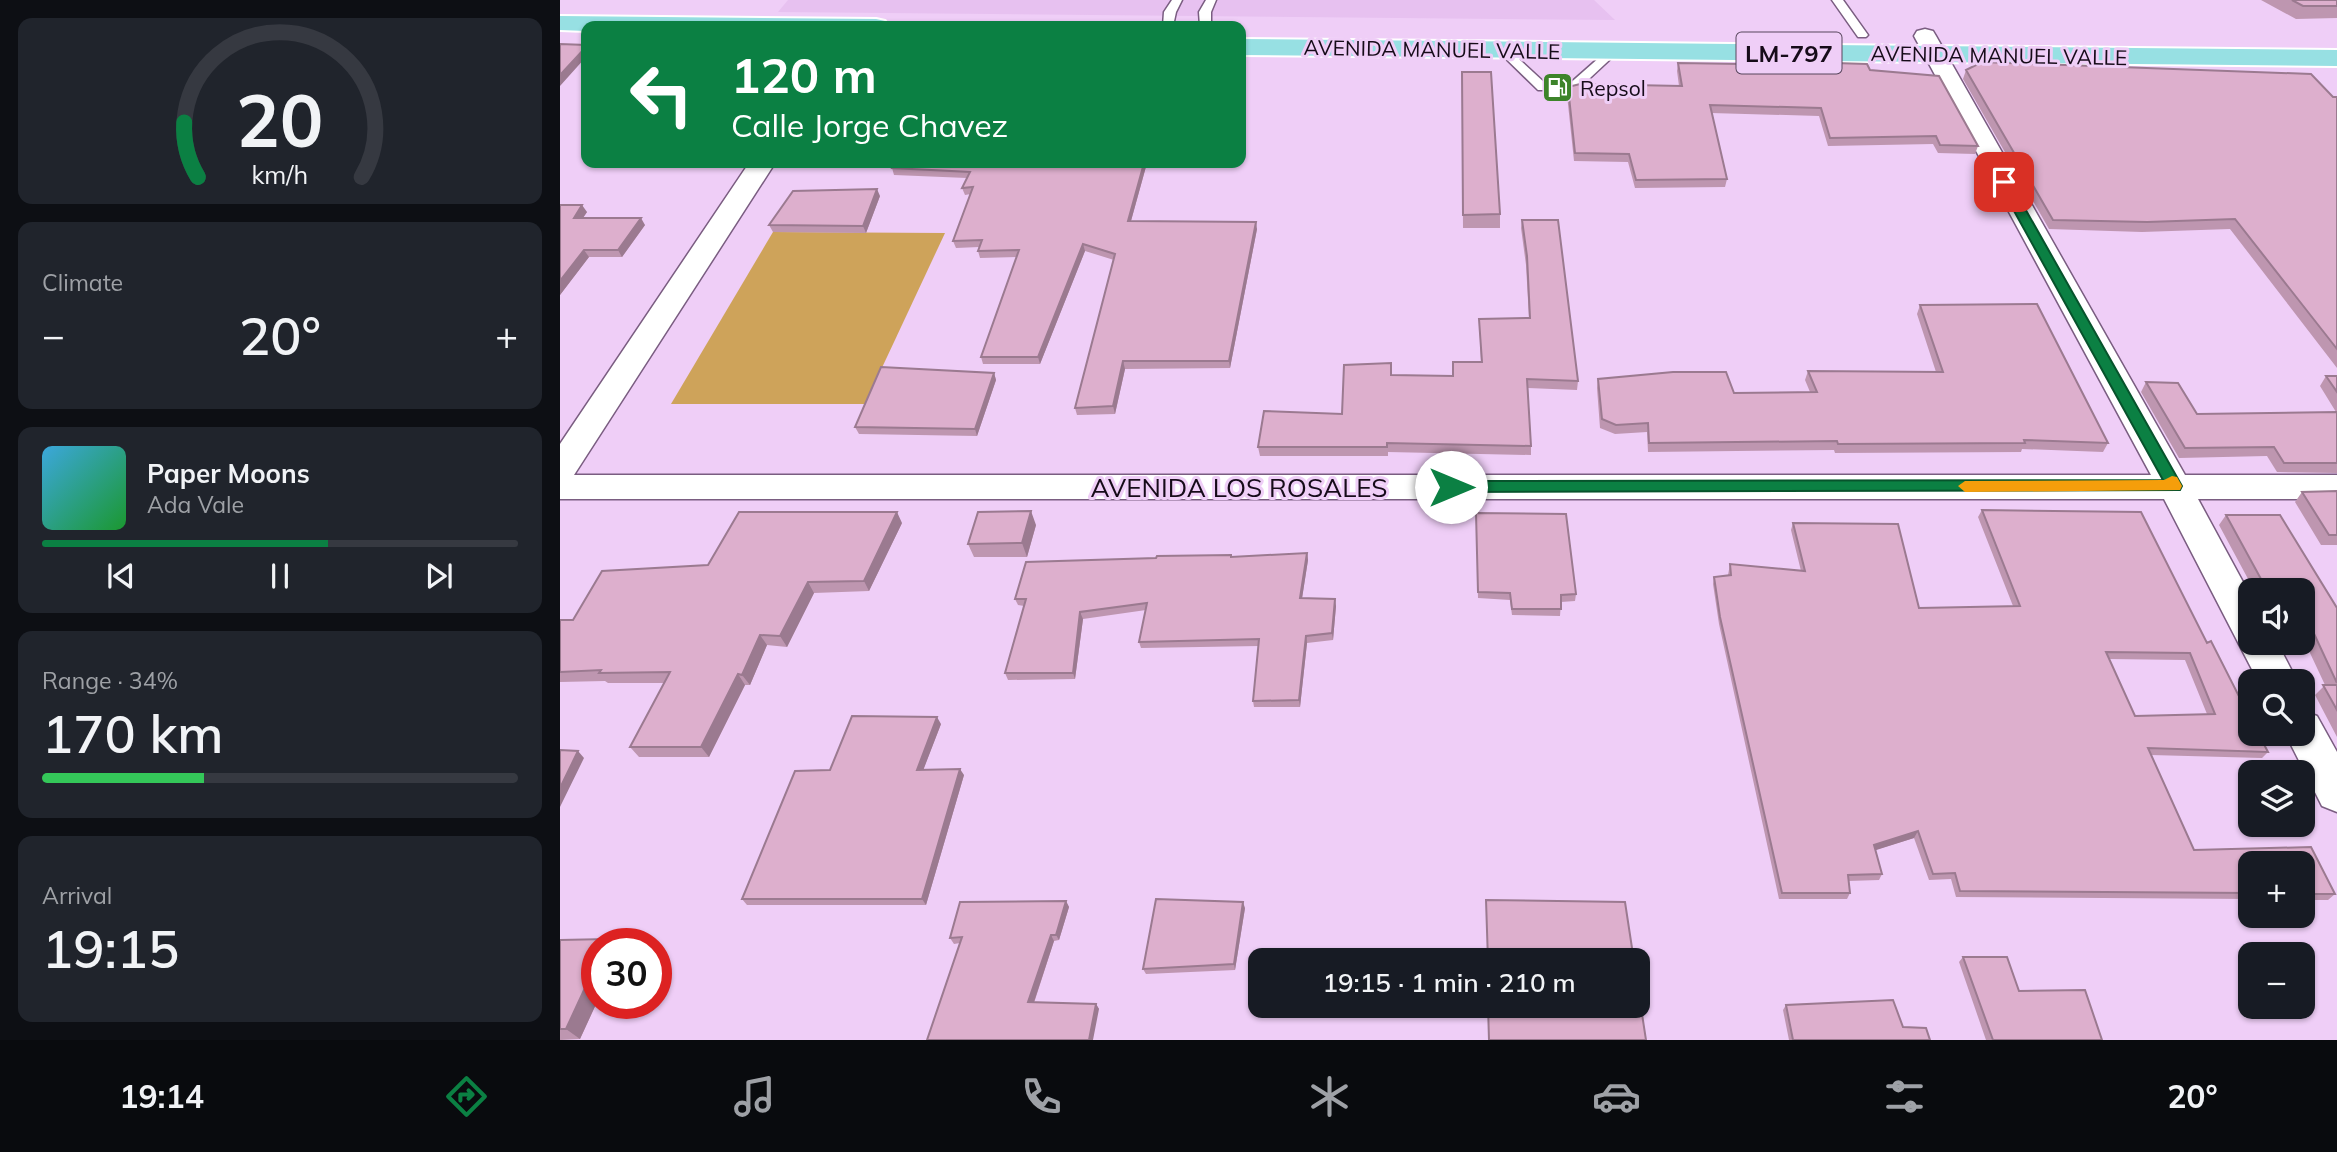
<!DOCTYPE html>
<meta charset="utf-8">
<style>
body{margin:0;font-family:Mulish,sans-serif;background:#20242c;color:#f1f3f6;height:100vh;display:flex;flex-direction:column;font-size:26px;white-space:nowrap}
*{box-sizing:border-box;margin:0}
p{font-size:23px;color:#9ea1a6}
.icon{flex:none;width:38px;height:38px;fill:none;stroke:currentColor;stroke-width:2;stroke-linecap:round;stroke-linejoin:round}
.map{position:relative;flex:1;overflow:hidden}
.details{display:flex;flex-direction:column;gap:18px;padding:18px;background:#0d0f14;width:560px}
.details>*{flex:none}
.banner{position:absolute;left:21px;top:21px;width:665px;height:147px;border-radius:14px;box-shadow:0 2px 5px #0004;background:#0b8043;color:#fff;overflow:hidden}
.fabs{position:absolute;left:1678px;top:578px;display:grid;gap:14px}
.fabs a{display:grid;place-items:center;width:77px;height:77px;border-radius:14px;background:#171b24;box-shadow:0 2px 5px #0004;font-size:35px}
.speed{position:absolute;left:21px;top:928px;display:flex;gap:14px;font-size:35px;font-weight:700;text-align:center}
.speed>*{display:grid;place-content:center;width:91px;height:91px;border-radius:50%;background:#171b24;box-shadow:0 2px 5px #0004;line-height:1}
.speed .limit{border:10px solid #d22;background:#fff;color:#111}
.pin{position:absolute;display:grid;place-items:center;width:60px;height:60px;color:#fff;margin:-30px;border-radius:14px;box-shadow:0 4px 10px #0006}
.me{position:absolute;width:77px;margin:-38px;rotate:90deg;stroke-linejoin:round;filter:drop-shadow(0 0 5px #0008)}
.turn{display:flex;align-items:center;gap:24px;height:147px;padding:0 35px;font-size:32px}
.turn .icon{width:91px;height:91px;stroke-width:2.5}
.turn b{display:block;font-size:49px;line-height:60px}
.big{font-size:52px;font-weight:600;line-height:1.1}
.details .card{flex:1;display:flex;flex-direction:column;justify-content:center;gap:10px;min-width:0;padding:0 24px;border-radius:14px;background:#20242c}
.details .dial{align-items:center;gap:0}
.dial svg{height:182px;overflow:visible;fill:none;stroke:#363941;stroke-width:7;stroke-linecap:round;text-anchor:middle}
.dial text{fill:#f1f3f6;stroke:none}
.song{display:flex;align-items:center;gap:21px}
.cover{width:84px;height:84px;border-radius:10px;background:linear-gradient(135deg,hsl(200 70% 55%),hsl(130 70% 35%))}
.played{height:7px;border-radius:4px;background:linear-gradient(90deg,#0b8043 60%,#363941 60%)}
.keys{display:flex;justify-content:space-around;direction:ltr}
.heat{display:flex;justify-content:space-between;align-items:center;font-size:38px;direction:ltr}
.charge{height:10px;border-radius:5px;background:linear-gradient(90deg,#34c759 34%,#363941 0)}
.trip{position:absolute;left:688px;top:948px;width:402px;height:70px;border-radius:14px;background:#171b24;box-shadow:0 2px 5px #0004;font-weight:600;line-height:70px;text-align:center}
.tab-bar{display:flex;height:112px;justify-content:space-around;align-items:center;background:#090b0e;color:#9ea1a6}
.tab-bar .icon{width:49px;height:49px}
.tab-bar .active{color:#0b8043}
.tab-bar b{font-size:32px;color:#f1f3f6}
main{display:flex;flex:1;min-height:0}
.map>svg:first-child{display:block}
.built{fill:#e7c1f0}
.green{fill:#cea35a}
.lines{fill:none;stroke-linecap:round;stroke-linejoin:round}
.service-casing{stroke:#7a5d81;stroke-width:3}
.minor-casing{stroke:#7a5d81;stroke-width:3}
.primary-casing{stroke:#fff;stroke-width:4}
.service{fill:#fff;fill-rule:evenodd}
.minor{fill:#fff;fill-rule:evenodd}
.primary{fill:#97e0e3;fill-rule:evenodd}
.wall{fill:#be96b0;fill-rule:evenodd}
.shaded-wall{fill:#9b7a90}
.building{fill:#ddafcd;stroke:#9b7a90;stroke-width:2;fill-rule:evenodd}
.route{fill:#0b8043;stroke:#07532c;stroke-width:2}
.slow{fill:#f59e0b}
.labels{text-anchor:middle;dominant-baseline:central;stroke-width:6;stroke-linejoin:round;paint-order:stroke}
.far-street-label{font-size:21px;fill:#160b19;stroke:#efcef7}
.far-poi-label{font-size:21px;fill:#160b19;stroke:#efcef7;text-anchor:start}
.shield{fill:#efcef7;stroke:#57465c;stroke-width:2}
.shield-label{font-size:24px;font-weight:bold;fill:#160b19}
.street-label{font-size:26px;fill:#160b19;stroke:#efcef7}
</style>
<main>
<section class="details">
<div class="card dial"><svg viewBox="0 0 100 80">
<path d="M14 69A42 42 0 1 1 86 69"/>
<path d="M14 69A42 42 0 0 1 8 45" stroke="#0b8043"/>
<text x="50" y="56" font-size="32" font-weight="700">20</text>
<text x="50" y="72" font-size="11">km/h</text>
</svg></div>
<div class="card"><p>Climate</p>
<div class="heat"><a>−</a><b class="big">20°</b><a>+</a></div>
</div>
<div class="card">
<div class="song"><i class="cover"></i><div><b>Paper Moons</b><p>Ada Vale</p></div></div>
<div class="played"></div>
<div class="keys"><svg class="icon" aria-label="previous" viewBox="0 0 24 24"><path d="M18 5L8 12l10 7zM5 5v14"/></svg><svg class="icon" aria-label="pause" viewBox="0 0 24 24"><path d="M8 5v14M16 5v14"/></svg><svg class="icon" aria-label="next" viewBox="0 0 24 24"><path d="M6 5l10 7-10 7zM19 5v14"/></svg></div>
</div>
<div class="card"><p>Range · 34%</p><b class="big">170 km</b><div class="charge"></div></div>
<div class="card"><p>Arrival</p><b class="big">19:15</b></div>
</section>
<div class="map">
<svg width="1777" height="1040" viewBox="0 0 1777 1040">
<rect width="100%" height="100%" fill="#efcef7"/>
<path class="built" d="M228,0H1034L1055,20L218,12Z"/>
<path class="green" d="M213,232L385,233L305,404H111Z"/>
<g class="lines">
<defs>
<path id="service" d="M612,0H622L616,12L613,26H603L604,12Z
M646,0H656L651,12V26H640L639,12Z
M1272,0H1283L1308,35L1306,37H1298Z
M940,49H948L986,84V90H978L940,53Z
M1049,49L1059,51L1015,92H1007V86Z"/>
<path id="minor" d="M1365,29L1373,31L1376,36L1625,475H1777V499H1638L1690,595V642H1717L1737,681H1698L1604,499H0V444L189,163H215L14,475H1591L1354,36L1357,31Z
M1743,711L1757,716L1777,752V812L1762,806L1725,733H1743Z"/>
<path id="primary" d="M0,16L316,19L325,21L328,26H26V31L0,30Z
M681,39L1777,50V66L681,55Z"/>
</defs>
<use href="#service" class="service-casing"/>
<use href="#minor" class="minor-casing"/>
<use href="#primary" class="primary-casing"/>
<use href="#service" class="service"/>
<use href="#minor" class="minor"/>
<use href="#primary" class="primary"/>
</g>
<path class="wall" d="M1701,0H1777V18L1736,19Z
M1179,60L1310,70L1418,146L1415,154L1378,153L1373,144L1268,146L1259,116L1151,113L1167,179L1165,187L1075,188L1068,162L1014,161L1007,95L1008,87L1119,86L1117,71L1118,63L1178,64Z
M1406,70L1777,97V368L1670,229L1582,232L1489,229L1403,79Z
M902,72L940,214V228H903Z
M587,163L571,221L697,229L670,368L565,369L555,414L517,415L515,408L554,260L525,251L480,364H423L421,357L457,257L420,258L418,251L419,247L396,248L393,241L411,194L405,195L402,188L407,178L334,175L332,168Z
M320,196L306,233L213,232L209,225Z
M0,205L27,212L23,218L85,225L62,257H29L0,295Z
M962,220L1018,381L1017,390L968,388L971,446V455L828,452V456H700L698,447L782,414L832,375L893,376L921,362L919,319L969,318L966,265L961,228Z
M1360,305L1548,443L1543,452L1462,449L1461,452L1275,453L1274,450L1088,452L1087,432L1055,434L1040,428L1037,388L1038,379L1174,393L1250,392L1245,380L1248,371L1376,372L1357,314Z
M434,373L436,380L417,436L299,434L295,427Z
M1766,376H1777V473L1717,472L1707,456L1619,458L1581,392L1586,382L1637,414L1776,412L1760,386Z
M1777,491V545H1761L1735,502L1742,492Z
M1422,510L1581,512L1647,643L1651,641L1690,718V733H1698L1708,752L1702,758L1591,755L1634,850L1751,847L1775,894L1768,900H1743V863H1690V899L1396,897L1391,879L1369,880L1354,838L1315,850L1322,874L1319,880L1288,881L1290,893L1287,899H1219L1159,624L1153,584L1154,577L1168,575L1170,564L1241,571L1231,530L1233,523L1338,524L1359,608L1453,606L1418,517ZM1549,659L1625,660L1647,714L1575,716Z
M916,513L1016,594L1015,601L1001,602L1000,616L952,615L950,600L918,598Z
M1666,515L1777,608V737L1755,695L1765,685L1743,638V590H1694L1659,525Z
M342,523L309,591L254,593L227,647L207,645L190,685H185L149,757H79L70,747L104,683H48L45,681L0,682V620H13Z
M476,525L467,557H414L408,544Z
M747,553L748,560L742,598L776,606L773,640L747,643L740,707H694L693,701L699,646L581,648L579,642L586,610L523,619L515,679L448,680L445,673L464,606L458,605L455,599L596,558L671,555L672,557Z
M381,724L363,770L404,775L366,905H187L182,899L270,770Z
M506,901L509,907L499,940L494,941L474,1003L536,1004L539,1009L367,1040L400,943L394,944L390,938Z
M685,908L675,970L586,974L583,969Z
M0,940L37,943V1002L20,1039L0,1040Z
M1403,957L1459,991L1542,1040H1426L1399,962Z
M1226,1005L1343,1027L1370,1040H1229L1223,1010Z"/>
<path class="shaded-wall" d="M26,47V57L0,86V75Z
M584,163H587L569,228L568,221Z
M317,189L320,196L306,233L303,226Z
M22,205L27,212L18,225L14,218Z
M81,218L85,225L62,257L58,250Z
M696,222L697,229L670,368L669,361Z
M523,244L525,251L480,364L478,357Z
M24,250L29,257L0,295V281Z
M563,361L565,369L555,414L553,406Z
M434,373L436,380L417,436L415,429Z
M471,511L476,525L467,557L462,543Z
M337,512L342,523L309,591L304,581Z
M747,553L748,560L741,605L740,598Z
M248,582L254,593L227,647L220,636Z
M775,599L776,606L773,640L772,633Z
M520,612L523,619L515,679L513,673Z
M200,635L207,645L190,685L182,675Z
M746,636L747,643L740,707L739,700Z
M178,674L185,685L149,757L141,747Z
M377,717L381,724L361,776L357,770Z
M18,751L24,758L0,807V788Z
M400,769L404,775L366,905L362,899Z
M1358,831L1354,838L1310,852L1314,845Z
M506,901L509,907L499,940L496,935Z
M683,902L685,908L675,970L674,964Z
M491,935L494,941L472,1008L468,1002Z
M37,962V1002L20,1039L6,1029Z
M536,1004L539,1009L533,1040H529Z"/>
<path class="building" d="M1732,0H1777V6H1743Z
M0,44L26,45V47L0,75Z
M1179,60L1307,64L1310,70L1379,76L1418,146L1380,145L1376,136L1270,138L1261,108L1150,105L1167,179L1076,180L1069,154L1015,153L1008,87L1020,84L1122,86L1118,63L1180,64Z
M1422,62L1751,74L1773,97H1777V349L1675,219L1587,222L1493,220L1406,70Z
M902,72H931L940,214L903,215Z
M334,163H584L568,221L696,222L669,361H563L553,406L515,408L555,254L523,244L478,357H421L459,250L418,251L422,240L393,241L413,187L402,188L410,172L332,168Z
M317,189L303,226L209,225L233,191Z
M0,205H22L14,218H81L58,250H24L0,281Z
M962,220H998L1018,381L967,379L971,446L827,443V447H698L704,411L782,414L784,365L831,363V375L893,376V362H922L919,319L970,318L967,256Z
M1477,304L1548,443L1464,440L1465,443L1278,444L1277,441L1089,443L1088,423L1056,425L1042,419L1038,379L1113,372H1166L1174,393L1257,392L1248,371L1383,372L1360,305Z
M321,367L434,373L415,429L295,427Z
M1766,376H1777V392Z
M1586,382L1618,383L1637,414L1777,412V463H1724L1714,447L1625,448Z
M1777,491V535H1769L1742,492Z
M1422,510L1581,512L1647,643L1651,641L1690,718V733H1698L1708,752L1588,748L1634,850L1751,847L1775,894H1743V863H1690V893L1400,891L1395,873L1373,874L1358,831L1314,845L1322,874L1288,875L1290,893H1222L1160,617L1154,577L1171,575L1170,564L1245,571L1233,523L1338,524L1359,608L1460,606ZM1546,652L1630,653L1655,714L1575,716Z
M471,511L462,543L408,544L418,512Z
M179,512H337L304,581L248,582L220,636L200,635L182,675L178,674L141,747H70L110,672L39,673L41,670L0,672V620H13L42,571L148,565Z
M916,513L1006,514L1016,594L1001,595V609H952L950,593L918,592Z
M1666,515H1720L1777,608V683L1743,610V590H1707Z
M747,553L740,598L775,599L772,633L746,636L739,700L693,701L699,639L579,642L587,603L520,612L513,673H445L466,599H455L466,562L596,558L597,556L671,555V557Z
M1763,685H1777V710Z
M292,716L377,717L357,770L400,769L362,899H182L235,771L270,770Z
M0,750L18,751L0,788Z
M596,899L683,902L674,964L583,969Z
M926,900L1065,902L1074,961H928Z
M506,901L496,935H491L468,1002L536,1004L529,1040H367L402,937L390,938L400,902Z
M47,939L45,943H37V962L6,1029H0V940Z
M1403,957H1447L1459,991L1525,990L1542,1040H1433Z
M1078,988L1086,1040H929L928,1006H1078Z
M1333,1000L1343,1027L1366,1028L1370,1040H1233L1226,1005Z"/>
<path class="route" d="M1444,178L1450,182L1622,486L1620,490L891,492L883,487L891,481L1603,480L1438,182Z"/>
<path class="slow" d="M1612,476L1617,477L1622,486L1620,490L1405,492L1398,486L1405,481L1604,480Z"/>
<defs>
<symbol id="fuel-square" viewBox="-11 -11 22 22"><rect x="-9" y="-9" width="18" height="18" rx="4" fill="#3d842a" stroke="#efcef7"/><path d="M-5.5-6h7V0h2V4h1.3V-2.5L3-4.5l.8-.8L6-3V5H2.5V1h-1V6h-7ZM-4.2-4.7v3.2H.2V-4.7Z" fill="#fff"/></symbol>
</defs>
<g fill-rule="evenodd">
<use href="#fuel-square" x="980" y="70" width="35" height="35"/>
</g>
<g class="labels">
<g class="far-street-label">
<text transform="translate(872 49) rotate(1)">AVENIDA MANUEL VALLE</text>
<text transform="translate(1439 55) rotate(1)">AVENIDA MANUEL VALLE</text>
</g>
<g class="far-poi-label">
<text x="1020" y="88">Repsol</text>
</g>
<rect class="shield" x="1176.5" y="32.5" width="105" height="41" rx="5"/>
<g class="shield-label">
<text x="1229" y="53">LM-797</text>
</g>
<g class="street-label">
<text x="679" y="487">AVENIDA LOS ROSALES</text>
</g>
</g>
</svg>
<div class="fabs">
<a><svg class="icon" aria-label="sound" viewBox="0 0 24 24"><path d="M4 9h4l5-4v14l-5-4H4zM17 9q2 3 0 6"/></svg></a>
<a><svg class="icon" aria-label="search" viewBox="0 0 24 24"><circle cx="10" cy="10" r="6"/><path d="M15 15l6 6"/></svg></a>
<a><svg class="icon" aria-label="layers" viewBox="0 0 24 24"><path d="M12 4l9 5-9 5-9-5zM3 14l9 5 9-5"/></svg></a>
<a>+</a>
<a>−</a>
</div>
<div class="speed"><div class="limit">30</div></div>
<div class="pin" style="left:1444px;top:182px;background:#d93025"><svg class="icon" aria-label="arrive" viewBox="0 0 24 24"><path d="M6 21V4h12l-3 4 3 4H6"/></svg></div>
<svg class="me" style="left:891px;top:487px" viewBox="-20 -20 40 40"><circle r="19" fill="#fff"/><path d="M0-13L10 11 0 6-10 11z" fill="#0b8043"/></svg>
<div class="trip">19:15 · 1 min · 210 m</div>
<div class="banner">
<div class="turn"><svg class="icon" aria-label="left" viewBox="0 0 24 24"><path d="M17 20v-9H6M10 6l-5 5 5 5"/></svg><div><b>120 m</b>Calle Jorge Chavez</div></div>
</div>
</div>
</main>
<nav class="tab-bar">
<b>19:14</b>
<svg class="icon active" aria-label="directions" viewBox="0 0 24 24"><path d="M12 3l9 9-9 9-9-9zM9 14v-3h6M13 9l2 2-2 2"/></svg>
<svg class="icon" aria-label="music" viewBox="0 0 24 24"><path d="M9 18V5l10-2v13"/><circle cx="6" cy="18" r="3"/><circle cx="16" cy="16" r="3"/></svg>
<svg class="icon" aria-label="phone" viewBox="0 0 24 24"><path d="M5 4h4l2 5-3 2q2 4 5 5l2-3 5 2v4C11 20 4 13 5 4z"/></svg>
<svg class="icon" aria-label="climate" viewBox="0 0 24 24"><path d="M12 3v18M4 7l16 10M4 17L20 7"/></svg>
<svg class="icon" aria-label="car" viewBox="0 0 24 24"><path d="M5 17H2v-5l4-1 3-4h7l3 4 3 1v5h-3M9 17h6M6 11h13"/><circle cx="7" cy="17" r="2"/><circle cx="17" cy="17" r="2"/></svg>
<svg class="icon" aria-label="filters" viewBox="0 0 24 24"><path d="M4 7h16M4 17h16"/><circle cx="9" cy="7" r="2"/><circle cx="15" cy="17" r="2"/></svg>
<b>20°</b>
</nav>
